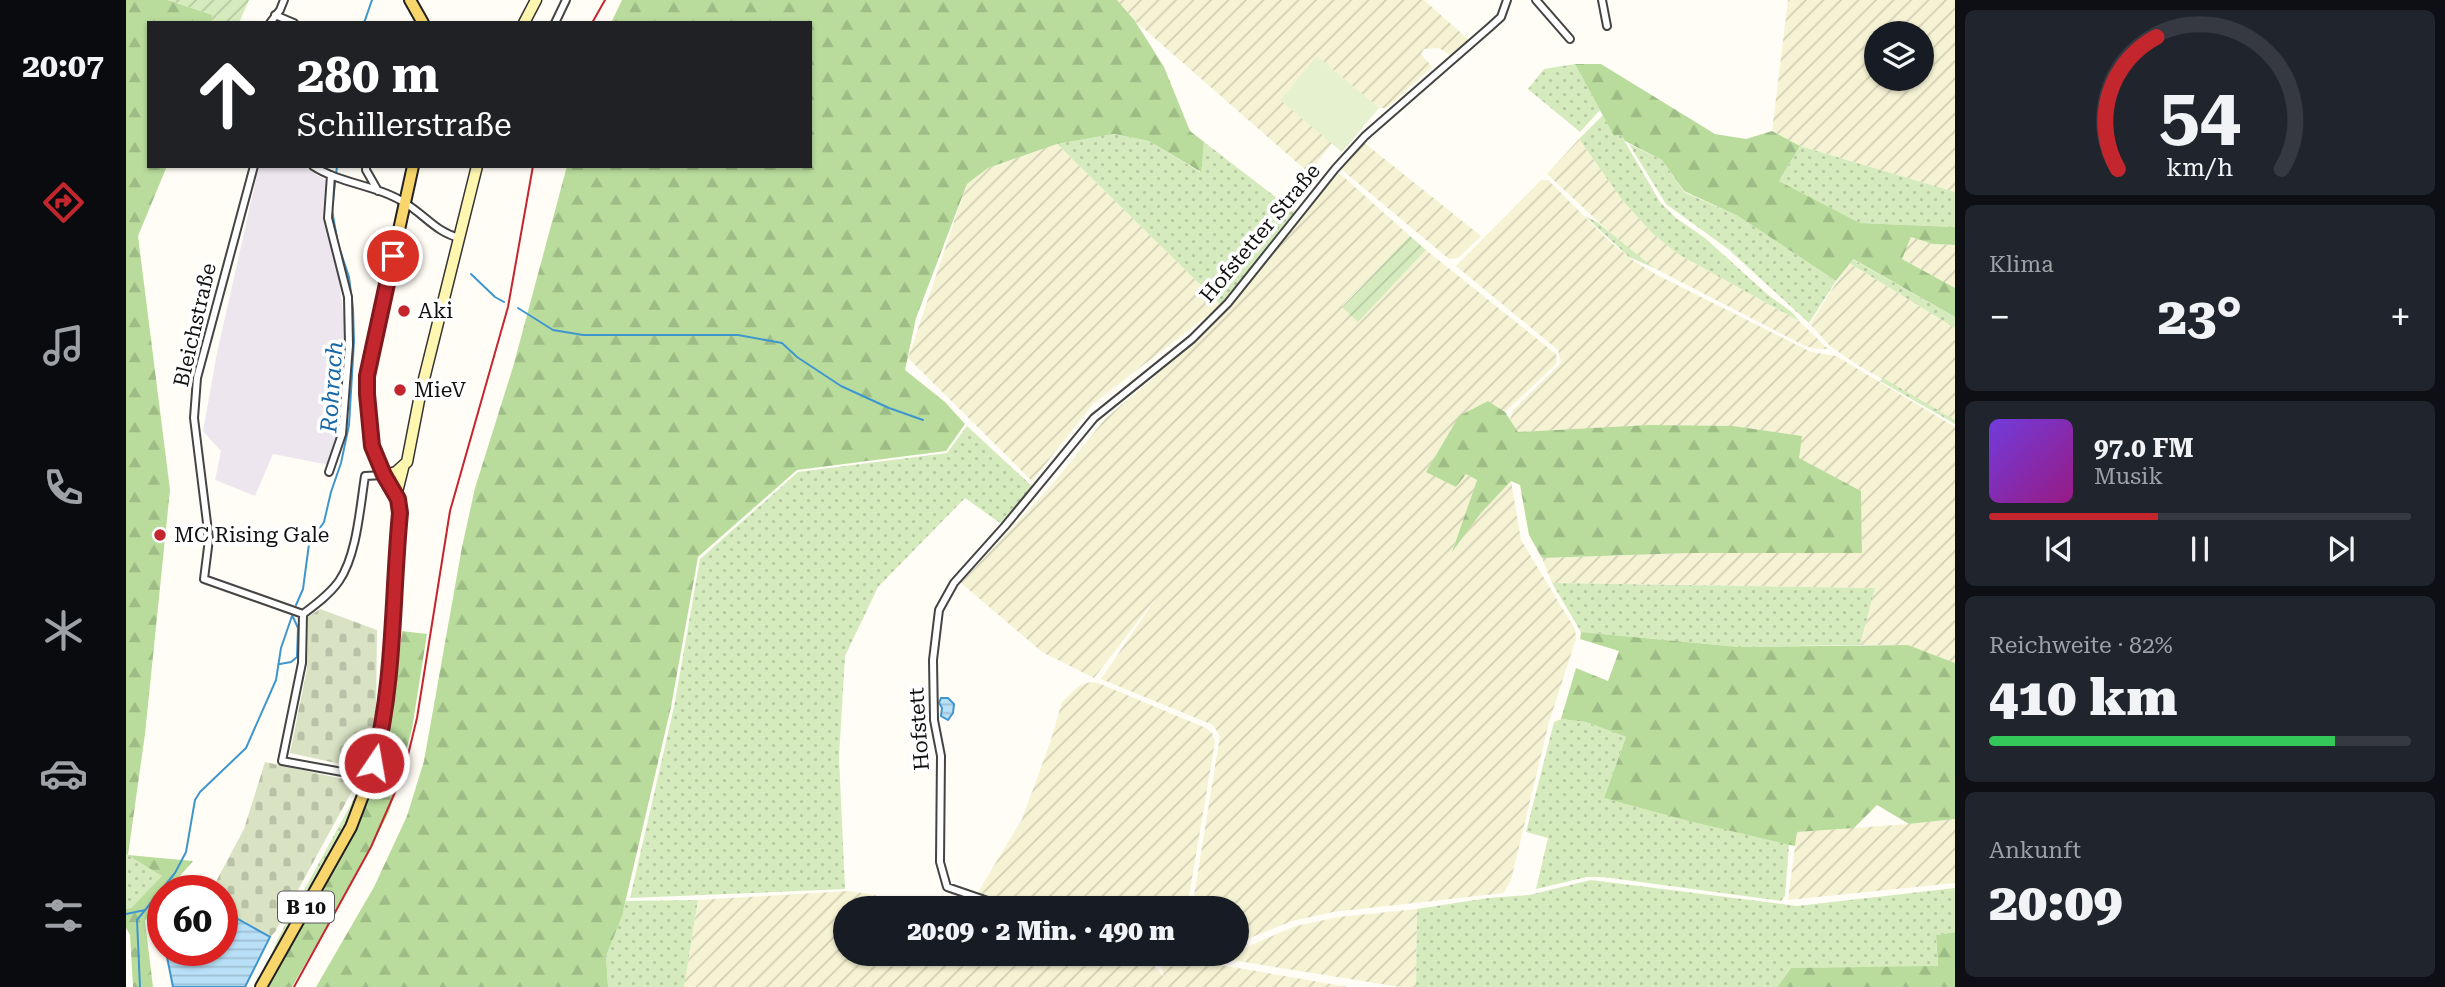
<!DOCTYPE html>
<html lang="de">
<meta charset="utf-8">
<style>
body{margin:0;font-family:"Roboto Serif",serif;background:#20242c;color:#f1f3f6;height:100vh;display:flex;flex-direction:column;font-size:26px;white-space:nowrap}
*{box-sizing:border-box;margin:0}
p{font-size:23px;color:#9ea1a6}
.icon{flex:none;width:38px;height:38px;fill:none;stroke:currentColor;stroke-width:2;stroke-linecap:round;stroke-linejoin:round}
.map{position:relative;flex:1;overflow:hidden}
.panel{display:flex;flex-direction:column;gap:10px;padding:10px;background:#0d0f14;width:490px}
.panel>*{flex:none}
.top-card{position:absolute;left:21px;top:21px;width:665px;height:147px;border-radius:0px;box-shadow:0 2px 5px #0004;background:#202124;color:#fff;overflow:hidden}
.tools{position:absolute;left:1738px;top:21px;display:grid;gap:14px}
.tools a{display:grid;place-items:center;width:70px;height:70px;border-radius:50%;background:#171b24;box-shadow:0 2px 5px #0004;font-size:35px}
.speed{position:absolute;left:21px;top:875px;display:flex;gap:14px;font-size:35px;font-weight:700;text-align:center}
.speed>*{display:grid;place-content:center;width:91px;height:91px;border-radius:50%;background:#171b24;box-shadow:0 2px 5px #0004;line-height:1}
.speed .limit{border:10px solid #d22;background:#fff;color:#111}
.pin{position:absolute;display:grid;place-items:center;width:60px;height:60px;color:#fff;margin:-30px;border:4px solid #fff;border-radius:50%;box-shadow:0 2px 7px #0007}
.me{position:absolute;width:77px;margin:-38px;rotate:12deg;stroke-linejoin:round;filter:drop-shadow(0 0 5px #0008)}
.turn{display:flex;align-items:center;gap:24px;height:147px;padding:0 35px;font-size:32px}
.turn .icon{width:91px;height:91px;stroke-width:2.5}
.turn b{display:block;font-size:49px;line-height:60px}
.big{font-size:52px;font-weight:800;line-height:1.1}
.panel .card{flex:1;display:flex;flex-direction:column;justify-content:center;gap:10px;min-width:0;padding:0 24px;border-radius:10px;background:#20242c}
.panel .dial{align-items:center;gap:0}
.dial svg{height:182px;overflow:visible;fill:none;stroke:#363941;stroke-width:7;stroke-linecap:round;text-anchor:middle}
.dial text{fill:#f1f3f6;stroke:none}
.song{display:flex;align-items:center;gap:21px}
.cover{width:84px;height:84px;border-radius:10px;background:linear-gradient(135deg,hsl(260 70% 55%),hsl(310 70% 35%))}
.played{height:7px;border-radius:4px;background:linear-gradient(90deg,#c4262e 40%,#363941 40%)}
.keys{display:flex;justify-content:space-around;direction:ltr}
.heat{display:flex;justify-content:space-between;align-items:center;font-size:38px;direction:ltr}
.charge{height:10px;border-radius:5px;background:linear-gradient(90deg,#34c759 82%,#363941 0)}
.trip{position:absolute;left:707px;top:896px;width:416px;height:70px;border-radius:35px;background:#171b24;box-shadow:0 2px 5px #0004;font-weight:800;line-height:70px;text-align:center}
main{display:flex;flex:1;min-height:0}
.tabs{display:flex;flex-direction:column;width:126px;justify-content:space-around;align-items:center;background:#090b0e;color:#9ea1a6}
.tabs .icon{width:49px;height:49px}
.tabs .on{color:#c4262e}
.tabs b{font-size:32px;color:#f1f3f6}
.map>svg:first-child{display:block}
.industrial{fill:#eee6ef}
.farmland{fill:url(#farmland-furrows);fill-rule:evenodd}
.grass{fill:url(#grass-dots)}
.forest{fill:url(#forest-firs)}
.cemetery{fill:url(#cemetery-stones)}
.garden{fill:url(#garden-furrows)}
.pitch{fill:#e6f2cf}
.water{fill:url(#water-rules);stroke:#3f96cf;stroke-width:2}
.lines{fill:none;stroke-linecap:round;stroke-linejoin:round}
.stream{stroke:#3f96cf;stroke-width:2}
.street-casing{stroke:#444;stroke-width:10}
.secondary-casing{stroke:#333;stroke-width:13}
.primary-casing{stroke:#222;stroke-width:14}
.street{stroke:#fff;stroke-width:6}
.secondary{stroke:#fff6b0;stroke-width:10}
.primary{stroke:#f9d66b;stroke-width:10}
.rail{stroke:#c4262e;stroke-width:2}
.route-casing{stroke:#7f191e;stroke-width:18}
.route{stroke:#c4262e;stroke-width:12}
.poi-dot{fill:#c4262e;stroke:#fff;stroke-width:2.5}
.labels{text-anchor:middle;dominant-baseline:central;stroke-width:7;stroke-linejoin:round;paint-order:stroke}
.shield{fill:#fff;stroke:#585858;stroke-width:2}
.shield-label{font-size:19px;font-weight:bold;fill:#111}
.street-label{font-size:21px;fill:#111;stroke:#fff}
.poi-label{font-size:21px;fill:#111;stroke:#fff;text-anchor:start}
.water-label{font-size:23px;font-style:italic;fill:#1768a6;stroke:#fff}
</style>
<main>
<nav class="tabs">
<b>20:07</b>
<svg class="icon on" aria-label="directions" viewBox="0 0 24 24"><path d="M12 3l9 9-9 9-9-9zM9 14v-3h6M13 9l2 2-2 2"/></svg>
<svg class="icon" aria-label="music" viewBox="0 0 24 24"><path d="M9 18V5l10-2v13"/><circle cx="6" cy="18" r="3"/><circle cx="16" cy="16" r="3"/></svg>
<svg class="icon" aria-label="phone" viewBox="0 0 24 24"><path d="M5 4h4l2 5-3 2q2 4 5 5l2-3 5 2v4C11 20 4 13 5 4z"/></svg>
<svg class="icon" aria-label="climate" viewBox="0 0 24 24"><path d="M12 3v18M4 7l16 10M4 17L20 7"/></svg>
<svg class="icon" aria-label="car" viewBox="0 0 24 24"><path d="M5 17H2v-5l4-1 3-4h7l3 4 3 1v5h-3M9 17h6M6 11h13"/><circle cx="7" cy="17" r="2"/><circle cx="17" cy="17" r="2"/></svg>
<svg class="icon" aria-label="filters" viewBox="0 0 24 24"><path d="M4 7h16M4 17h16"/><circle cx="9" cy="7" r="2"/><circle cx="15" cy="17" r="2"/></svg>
</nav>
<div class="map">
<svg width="1829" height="987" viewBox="0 0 1829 987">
<defs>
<pattern id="farmland-furrows" width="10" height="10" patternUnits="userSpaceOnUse" patternTransform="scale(1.75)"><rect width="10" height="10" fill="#f6f3d4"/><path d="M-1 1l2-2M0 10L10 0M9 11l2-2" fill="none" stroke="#d2cfb5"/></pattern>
<pattern id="grass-dots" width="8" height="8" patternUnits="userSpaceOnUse" patternTransform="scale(1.75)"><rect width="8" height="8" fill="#d5ebbd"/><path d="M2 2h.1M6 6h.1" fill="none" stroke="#b6c8a1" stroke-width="1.8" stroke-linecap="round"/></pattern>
<pattern id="forest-firs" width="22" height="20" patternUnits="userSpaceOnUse" patternTransform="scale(1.75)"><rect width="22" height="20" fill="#b9dc9c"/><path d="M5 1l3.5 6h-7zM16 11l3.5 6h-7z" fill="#9ebc85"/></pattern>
<pattern id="cemetery-stones" width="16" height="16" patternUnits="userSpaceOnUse" patternTransform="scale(1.75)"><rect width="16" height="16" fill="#d9e3c4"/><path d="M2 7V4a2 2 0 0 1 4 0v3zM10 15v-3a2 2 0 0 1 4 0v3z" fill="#b9c2a7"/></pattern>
<pattern id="garden-furrows" width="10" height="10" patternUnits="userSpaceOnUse" patternTransform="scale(1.75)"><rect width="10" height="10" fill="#d5ebbd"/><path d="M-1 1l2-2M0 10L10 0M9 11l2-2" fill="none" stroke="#b6c8a1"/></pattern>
<pattern id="water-rules" width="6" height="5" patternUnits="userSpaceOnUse" patternTransform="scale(1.75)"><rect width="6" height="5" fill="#b9e0f7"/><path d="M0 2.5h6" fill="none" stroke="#9ebfd3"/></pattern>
</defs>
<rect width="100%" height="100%" fill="#fffdf5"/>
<path class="industrial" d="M133,166H176L201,181L200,222L211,262L221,343L213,432L203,465L147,454L129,496L89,480L95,451L77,431L91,353Z"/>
<path class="farmland" d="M991,0H1298L1343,40L1324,55L1313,48L1298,49L1295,54L1306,67L1261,108H1253L1192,57L1155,100L1206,143L1183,173L1009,21Z
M1662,0H1829V192L1674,146L1646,131ZM1750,33H1796V79H1750Z
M1453,139L1497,201L1527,234L1552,254L1673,321L1702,349H1691L1679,346L1528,268L1502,249L1421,174Z
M1236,141L1355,236L1332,258L1323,259L1215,169L1213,166Z
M931,144L1095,305L967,404L906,481L782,358L841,184L862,168Z
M1208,172H1212L1284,236L1216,306L1232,321L1300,250L1430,354L1431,362L1427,367L1379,412L1362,401L1340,474L1351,480L1327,549L1355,513L1385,481L1395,540L1449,629L1450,639L1423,722L1385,880L1378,893L1207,912L1166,921L1111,943V908H1066L1094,736L1087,725L975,679L1033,594L968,678L916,652L835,583L929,481L979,419L1026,379L1045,358L1094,317L1132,273Z
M1415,180H1422L1483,241L1508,261L1529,274L1685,352L1710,356L1829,427V663L1782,645H1734L1749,588L1426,583L1416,558L1564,553H1736L1735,491L1672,458L1675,436L1607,426L1392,432L1384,420L1387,410L1435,363L1432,350L1330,266Z
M1785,237L1807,244L1829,245V288L1776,259Z
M1723,263L1829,328V420L1733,366L1704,346L1684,324Z
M964,682L972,683L1080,728L1086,733L1089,742L1061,908H896L851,894L896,819L924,743L936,702L953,686Z
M1829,819V883L1662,900L1671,832L1783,824Z
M722,891L750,895L749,908H719V954H1018L1038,977L1032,957L1036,955L1223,987H558L572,900Z
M846,898L879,908H818L820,899L837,906Z
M1291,909L1290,987H1274L1093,958L1104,954H1111V951L1170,926L1213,917Z"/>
<path class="grass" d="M1449,64L1474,110L1454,132L1402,89L1418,69Z
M1477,115L1488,136L1495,135L1534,202L1550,218L1579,238L1641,294L1667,313L1673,321L1552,254L1527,234L1497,201L1453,139Z
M988,134L1023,141L1074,172L1078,142L1169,212L1115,285L1095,305L931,144Z
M1503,144L1536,160L1558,192L1612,216L1710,281L1683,323L1602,249L1540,204Z
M1674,146L1829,192V227L1734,223L1653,181Z
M1459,216L1471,222L1528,268L1503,257Z
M1726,259L1829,317V328L1723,263Z
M1757,378L1829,420V424L1754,381Z
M841,426L907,487L874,523L839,498L752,587L719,656L713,757L719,889L504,898L548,707L574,559L672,472L821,453Z
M1426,583L1749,588L1734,645L1613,647L1455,632Z
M1435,719L1460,722L1500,737L1478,798L1663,844L1659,896L1655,901L1477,877H1461L1410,889L1422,838L1400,832L1428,722Z
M232,791L234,793L217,832L142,965L151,940Z
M0,854L37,876L5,908L0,909Z
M1465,880L1671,906L1829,888V932L1810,935L1812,967L1665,968L1651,987H1290L1291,909L1362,898L1403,895Z
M572,900L558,987H482L480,956L500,901Z"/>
<path class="forest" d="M0,0H42L87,15L85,23H23V166H41L12,236L44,490L19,734L2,855L67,861L41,891H37V896L19,921L27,987H7L4,935L0,928V909L5,908L36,876L0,854Z
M496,0H991L1009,21L1038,67L1064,131L1078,142L1075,172L1023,141L988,134L931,144L862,168L841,184L790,318L779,370L819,402L839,424L820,451L671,470L572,557L545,707L496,916L480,956L482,987H190L248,887L281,816L298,761L336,547L349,488L387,367L441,166H684V23H485Z
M1449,64H1475L1589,134L1620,139L1646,131L1674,146L1653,181L1734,223L1829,227V245L1807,244L1785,237L1776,259L1829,288V317L1727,259L1710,281L1612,216L1558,191L1536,160L1499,141L1495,135L1488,136Z
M1362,401L1379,412L1392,432L1523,425L1607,426L1676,436L1673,458L1735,491L1736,553H1564L1416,558L1403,535L1394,485L1385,481L1355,513L1326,552L1351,480L1340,474L1330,487L1300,472L1333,416Z
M276,631L301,634L286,729L263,812L228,879L166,987H143L242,802L265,722Z
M1455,632L1613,647L1782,645L1829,663V819L1783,824L1751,805L1728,828L1671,832L1669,846L1563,821L1478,798L1500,737L1460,722L1435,719L1450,668L1482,681L1493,651L1454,639Z
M1829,932V987H1651L1665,968L1812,966L1810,935Z"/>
<path class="cemetery" d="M194,609L251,630L250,718L237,769L164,753L181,669L182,617Z
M139,762L231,782L149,932L144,937L96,910V891H85L118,829Z"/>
<path class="garden" d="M42,0H123L113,23H85L87,15Z
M1284,236L1300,250L1232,322L1216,307Z"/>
<path class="pitch" d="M1191,56L1253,108L1216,152L1154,100Z"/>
<path class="water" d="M815,698H822L828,704L827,713L822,720L815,716L816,708L813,703Z
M96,910L144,937L119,987H47L41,957L46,950H96Z"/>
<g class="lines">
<path class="stream" d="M238,23L246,0
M345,274L369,297L378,302
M392,308L427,330L457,335H612L656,343L671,357L715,386L763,408L797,420
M170,605L177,589L183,544L198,522L205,492L215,463L223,425L228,341L227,309L223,277L212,244L206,210L211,166
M154,664L165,662L171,657L172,628L167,617
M0,914L19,910
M14,987L11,920L49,873L60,852L69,800L74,792L120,748L150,680L155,648L166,616"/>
<defs>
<path id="street" d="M1410,0L1444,39
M1476,0L1481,26
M149,15L168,23
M144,23L154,10L158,0
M429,23L440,0
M128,166L71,378L68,418L83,539L78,579L177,614
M187,166C215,184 251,185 279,203C299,215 311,233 334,238
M240,166V170L252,191
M203,472L216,434L223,345L222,297L202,218L205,175
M177,614L176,663L156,761L244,777
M177,614C189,605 204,594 213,581C231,555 234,507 239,476L258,475
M882,908L821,887L814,862L815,756L808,720L807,660L813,610L828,583L879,526L968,418L1066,339L1102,303L1209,169L1239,136L1364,27L1375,17L1381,0"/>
<path id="secondary" d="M398,23L410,0
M258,475L270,472L281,462L294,395L351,166
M270,496L277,468"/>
<path id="primary" d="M284,0L297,23
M135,987L225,827L244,777L256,722L263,667L273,504L251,461L246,446L241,376L287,166"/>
</defs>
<use href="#street" class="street-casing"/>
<use href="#secondary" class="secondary-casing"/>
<use href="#primary" class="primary-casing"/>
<use href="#street" class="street"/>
<use href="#secondary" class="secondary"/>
<use href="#primary" class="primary"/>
<path class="rail" d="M466,23L479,0
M168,987L245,847L274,781L281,759L291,718L324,511L382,307L407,166"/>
</g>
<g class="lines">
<defs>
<path id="route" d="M248,763C269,681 266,596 274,513L272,499L258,475L246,446L241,394V376L267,256"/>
</defs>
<use href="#route" class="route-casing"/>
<use href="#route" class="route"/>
</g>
<g class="poi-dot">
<circle cx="278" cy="311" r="7"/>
<circle cx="274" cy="390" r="7"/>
<circle cx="34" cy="535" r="7"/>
</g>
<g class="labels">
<rect class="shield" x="152" y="891.5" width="56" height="31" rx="5"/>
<g class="shield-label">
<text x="180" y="907">B 10</text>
</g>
<g class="street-label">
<text transform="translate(1134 233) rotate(-50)">Hofstetter Straße</text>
<text transform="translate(69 325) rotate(-77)">Bleichstraße</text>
<text transform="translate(793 729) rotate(-94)">Hofstett</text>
</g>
<g class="poi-label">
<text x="292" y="311">Aki</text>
<text x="288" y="390">MieV</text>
<text x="48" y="535">MC Rising Gale</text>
</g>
<g class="water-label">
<text transform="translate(206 387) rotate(-86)">Rohrach</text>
</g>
</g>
</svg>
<div class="tools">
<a><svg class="icon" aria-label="layers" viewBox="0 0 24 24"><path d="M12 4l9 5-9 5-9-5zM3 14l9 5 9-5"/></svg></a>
</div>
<div class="speed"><div class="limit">60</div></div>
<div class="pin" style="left:267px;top:256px;background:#d93025"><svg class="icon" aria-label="arrive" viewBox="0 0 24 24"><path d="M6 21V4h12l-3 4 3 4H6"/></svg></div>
<svg class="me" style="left:248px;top:763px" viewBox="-20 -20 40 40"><circle r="17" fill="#c4262e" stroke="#fff" stroke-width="3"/><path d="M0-11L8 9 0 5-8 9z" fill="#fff"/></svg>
<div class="trip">20:09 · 2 Min. · 490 m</div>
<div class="top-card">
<div class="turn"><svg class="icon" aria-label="ahead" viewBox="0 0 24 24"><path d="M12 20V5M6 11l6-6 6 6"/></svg><div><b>280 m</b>Schillerstraße</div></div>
</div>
</div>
<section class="panel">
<div class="card dial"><svg viewBox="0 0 100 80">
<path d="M14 69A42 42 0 1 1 86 69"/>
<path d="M14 69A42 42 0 0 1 31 11" stroke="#c4262e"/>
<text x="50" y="56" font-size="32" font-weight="700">54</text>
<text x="50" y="72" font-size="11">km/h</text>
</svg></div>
<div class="card"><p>Klima</p>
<div class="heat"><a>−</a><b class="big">23°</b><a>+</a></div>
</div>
<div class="card">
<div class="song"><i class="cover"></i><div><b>97.0 FM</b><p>Musik</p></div></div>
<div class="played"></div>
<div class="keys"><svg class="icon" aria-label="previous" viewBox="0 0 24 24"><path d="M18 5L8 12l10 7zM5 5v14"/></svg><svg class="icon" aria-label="pause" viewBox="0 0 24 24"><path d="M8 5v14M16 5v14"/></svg><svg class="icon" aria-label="next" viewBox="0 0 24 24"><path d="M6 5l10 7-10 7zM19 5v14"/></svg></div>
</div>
<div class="card"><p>Reichweite · 82%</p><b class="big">410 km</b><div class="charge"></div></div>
<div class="card"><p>Ankunft</p><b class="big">20:09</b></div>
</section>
</main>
